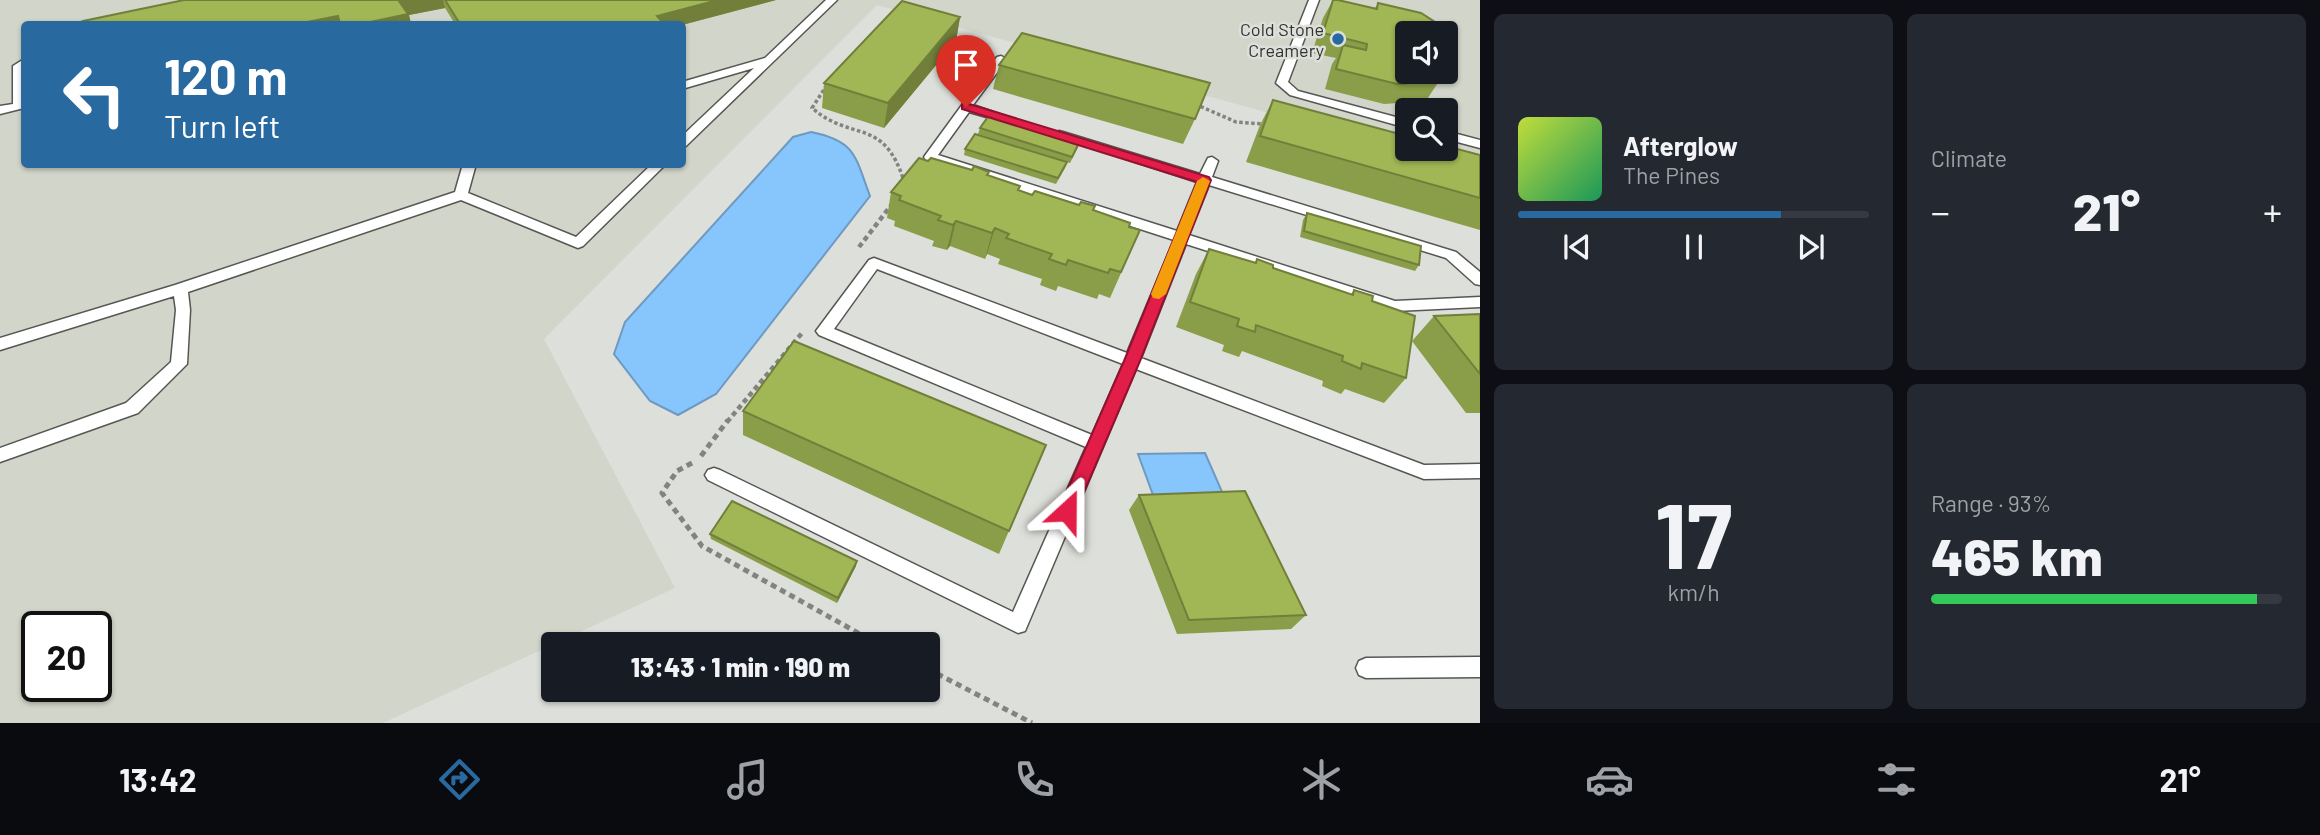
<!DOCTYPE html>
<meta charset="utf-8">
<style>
body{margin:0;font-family:Barlow,sans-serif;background:#242831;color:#f1f3f6;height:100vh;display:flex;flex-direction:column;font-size:26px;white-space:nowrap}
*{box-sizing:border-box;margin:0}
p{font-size:23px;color:#9ea1a6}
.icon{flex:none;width:38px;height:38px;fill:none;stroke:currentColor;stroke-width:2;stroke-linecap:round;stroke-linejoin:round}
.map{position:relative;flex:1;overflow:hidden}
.details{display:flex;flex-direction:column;gap:14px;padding:14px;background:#0d0f14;width:840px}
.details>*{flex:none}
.banner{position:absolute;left:21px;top:21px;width:665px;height:147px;border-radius:7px;box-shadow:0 2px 5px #0004;background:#286aa0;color:#fff;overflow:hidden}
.buttons{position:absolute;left:1395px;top:21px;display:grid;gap:14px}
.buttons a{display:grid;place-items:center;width:63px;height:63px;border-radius:7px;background:#171b24;box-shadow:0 2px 5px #0004;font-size:35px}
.speed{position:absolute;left:21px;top:611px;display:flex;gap:14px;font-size:35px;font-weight:700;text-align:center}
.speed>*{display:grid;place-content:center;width:91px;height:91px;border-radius:50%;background:#171b24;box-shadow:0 2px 5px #0004;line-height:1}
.speed .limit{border:4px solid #111;border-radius:10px;background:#fff;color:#111}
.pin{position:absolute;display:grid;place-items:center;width:60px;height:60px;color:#fff;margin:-72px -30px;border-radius:50% 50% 50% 0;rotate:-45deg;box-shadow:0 0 7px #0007}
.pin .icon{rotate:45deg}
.me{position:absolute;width:77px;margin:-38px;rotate:24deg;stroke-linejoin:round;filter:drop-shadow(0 0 5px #0008)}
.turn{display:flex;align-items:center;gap:24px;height:147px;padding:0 28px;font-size:32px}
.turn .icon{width:91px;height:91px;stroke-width:2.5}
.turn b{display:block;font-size:49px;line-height:60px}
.big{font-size:52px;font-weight:800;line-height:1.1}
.details .widget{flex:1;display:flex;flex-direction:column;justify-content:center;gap:10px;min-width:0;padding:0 24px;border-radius:10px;background:#242831}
.details .dial{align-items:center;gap:0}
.dial b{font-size:91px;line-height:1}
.song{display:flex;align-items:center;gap:21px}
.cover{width:84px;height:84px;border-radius:10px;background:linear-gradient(135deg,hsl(70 70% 55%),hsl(150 70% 35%))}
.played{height:7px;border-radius:4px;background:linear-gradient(90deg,#286aa0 75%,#363941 75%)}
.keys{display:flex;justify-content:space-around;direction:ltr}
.heat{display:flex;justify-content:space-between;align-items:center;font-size:38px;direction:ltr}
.charge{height:10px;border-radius:5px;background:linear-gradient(90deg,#34c759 93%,#363941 0)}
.details .tiles{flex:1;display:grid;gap:14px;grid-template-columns:repeat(2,1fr)}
.trip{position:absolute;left:541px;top:632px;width:399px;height:70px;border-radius:7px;background:#171b24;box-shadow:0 2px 5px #0004;font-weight:800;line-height:70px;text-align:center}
.tabs{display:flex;height:112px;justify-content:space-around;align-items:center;background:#090b0e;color:#9ea1a6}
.tabs .icon{width:49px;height:49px}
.tabs .current{color:#286aa0}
.tabs b{font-size:32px;color:#f1f3f6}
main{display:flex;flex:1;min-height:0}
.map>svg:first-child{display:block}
.built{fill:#d2d5c9;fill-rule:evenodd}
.water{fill:#87c5fd;stroke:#6e99c0;stroke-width:2}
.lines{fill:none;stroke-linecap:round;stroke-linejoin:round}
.lane-casing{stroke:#565753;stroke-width:3}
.path-far2{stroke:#838481;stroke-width:3.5;stroke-dasharray:3.5 2.5;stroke-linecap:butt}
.path-far1{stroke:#838481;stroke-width:4.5;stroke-dasharray:5 3.5;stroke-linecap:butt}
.path{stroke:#838481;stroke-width:5;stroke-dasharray:6 4.5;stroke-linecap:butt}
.lane{fill:#fff;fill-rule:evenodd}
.wall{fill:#8a9d48}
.shaded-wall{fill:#717f3b}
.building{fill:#a1b654;stroke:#717f3b;stroke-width:2}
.route{fill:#e11d48;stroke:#92132f;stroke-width:2}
.slow{fill:#f59e0b}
.poi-dot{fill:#286aa0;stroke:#dddfda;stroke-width:2.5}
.labels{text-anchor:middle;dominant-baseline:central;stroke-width:5;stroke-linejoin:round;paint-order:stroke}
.far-poi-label{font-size:18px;fill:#323231;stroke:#dddfda;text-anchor:end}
</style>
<main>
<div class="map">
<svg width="1480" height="723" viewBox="0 0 1480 723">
<rect width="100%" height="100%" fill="#dddfda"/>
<path class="built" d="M0,0H1480V171L877,5L544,339L675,588L383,723H0ZM24,24H682V164H24ZM1407,33H1446V72H1407ZM1407,110H1446V149H1407ZM37,626H96V686H37Z"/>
<path class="water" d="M811,132C856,141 855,156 870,196L716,394L678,415L650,401L614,354L625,322L793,137Z
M1205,453L1223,494L1153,495L1138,454Z"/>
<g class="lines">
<defs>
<path id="lane" d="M826,0H837L686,146L682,147V136L754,68L682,89V82L765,58Z
M1309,0H1319L1288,82L1298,91L1407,120V128L1290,95L1276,83Z
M1001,56L1007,59L973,105L1017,120L1011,124L969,112L938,155L1177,231L1197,182L1053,135L1059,131L1063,132L1200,174L1208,158L1212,157L1218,161L1212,177L1456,252L1480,272V285L1475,284L1446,258L1209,185L1189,235L1395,301L1480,297V307L1395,311L1186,244L1141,358L1424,465L1480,464V478L1424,479L1136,369L1025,631L1018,633L708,480L705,475L708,470L714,468L720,470L1013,612L1086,447L819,335L816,331L869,260L874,258L1127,353L1174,240L926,160L924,157L997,57ZM877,269L1123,364L1092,435L834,329Z
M24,59V108L0,114V106L13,104V66Z
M1446,131L1480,140V148L1446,139Z
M463,164H476L468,193L576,237L652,164H666L583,246L578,248L461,200L188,292L190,310L187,364L138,413L0,462V448L126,403L171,362L176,310L174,296L0,350V338L175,285L455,192Z
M1480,657V677L1366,678L1359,675L1356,668L1359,661L1366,658Z"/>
</defs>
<use href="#lane" class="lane-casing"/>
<path class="path-far2" d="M952,37L987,47
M827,85L812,108C853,143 883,116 904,181
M1195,104L1236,122L1263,124"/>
<path class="path-far1" d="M859,247L892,204
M727,422L802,333"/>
<path class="path" d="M701,456L728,420
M692,463L677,471L662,493L702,546L878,644
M928,669L1032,723"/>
<use href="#lane" class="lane"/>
</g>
<path class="wall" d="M184,0H776L682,25L455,24L445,8L409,15L411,24H76Z
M1333,0L1375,8L1378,3L1439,81L1426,101L1384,104L1325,89L1332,64L1336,58L1312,53L1323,18Z
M960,17L956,41L884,128L822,108L824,83Z
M999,65L1195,119L1183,144L993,89Z
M1273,100L1480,155V230L1246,162L1260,125Z
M980,128L1078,147L1070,163L978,134Z
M965,149L1067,162L1065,168L1056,184L964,155Z
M928,161L972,170L989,172L988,175L1019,190L1032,195L1094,210L1129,227L1140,230L1110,298L1099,294L1097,299L1058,286L1056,291L1040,285L1042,279L998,264L1000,259L987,254L985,259L950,246L947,250L932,246L934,241L894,226L895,221L887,218L891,192Z
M1307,213L1419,265L1415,271L1300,237L1303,220Z
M1209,249L1255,263L1257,259L1273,268L1351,294L1354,290L1372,301L1406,378L1384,403L1345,389L1341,394L1322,386L1323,381L1242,351L1239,357L1222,351L1224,345L1176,327L1196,274Z
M1480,314V413H1466L1412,341L1434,316Z
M743,411L1046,445L999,554L743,435Z
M1139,495L1306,615L1291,629L1177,634L1129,510Z
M710,534L856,566L837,603L711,539Z"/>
<path class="shaded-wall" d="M403,0H443L445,8L409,15L411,24H361L399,1Z
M718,0H776L682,25L658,24L657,16Z
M338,16L341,24H297Z
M960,17L956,41L884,128L888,103Z
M956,221L950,246L947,250L953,225Z
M995,228L987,254L985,259L992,233Z
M857,561L856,566L837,603L838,598Z"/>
<path class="building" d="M184,0H403L399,1L408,14L361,24H340L338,16L297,24H76L83,21Z
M445,0H718L657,16L664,24H460Z
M1333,0H1338L1377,9L1378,3L1421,13L1449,31L1446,49V33H1407V72H1441L1439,81L1397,84L1336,69L1343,45L1366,50L1367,44L1323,33Z
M902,1L960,17L888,103L824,83Z
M1022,33L1210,83L1195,119L999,65Z
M1273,100L1407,136V149H1446V146L1480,155V198L1260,136Z
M990,114L1080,141L1072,157L980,128Z
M975,134L1067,162L1058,178L965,149Z
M919,158L928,161L931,158L972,170L974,166L989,172L987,175L1020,186L1018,190L1032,195L1035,191L1079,205L1081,202L1095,206L1093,210L1130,223L1129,227L1140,230L1121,272L1110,269L1108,273L1068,260L1066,265L1049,259L1052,254L1006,238L1009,234L995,228L992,233L956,221L953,225L938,220L941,216L899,200L901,196L891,192Z
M1307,213L1421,246L1419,265L1304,231Z
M1209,249L1256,263L1257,259L1273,265V268L1353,295L1354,290L1373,296L1372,301L1415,316L1406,378L1362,363L1361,369L1342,361L1343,356L1256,325L1255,332L1237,326L1239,319L1190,302Z
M1480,314V374L1434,316Z
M794,341L1046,445L1009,531L743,411Z
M1245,491L1306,615L1189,620L1139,495Z
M732,501L857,561L838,598L710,534Z"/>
<path class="route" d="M966,103L1209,177L1211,180L1140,361L1076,511L1073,517L1067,519L1061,517L1058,511L1124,361L1197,182L962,109V104Z"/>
<path class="slow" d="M1203,177L1210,181L1166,294L1159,299L1153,298L1151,294L1197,181Z"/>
<circle class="poi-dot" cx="1338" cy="39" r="7"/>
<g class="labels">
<g class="far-poi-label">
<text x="1324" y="29">Cold Stone<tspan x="1324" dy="21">Creamery</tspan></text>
</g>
</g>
</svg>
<div class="buttons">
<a><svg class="icon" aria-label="sound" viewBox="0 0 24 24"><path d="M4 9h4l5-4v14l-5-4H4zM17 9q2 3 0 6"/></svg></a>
<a><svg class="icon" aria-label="search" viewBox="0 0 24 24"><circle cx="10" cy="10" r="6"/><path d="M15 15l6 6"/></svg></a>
</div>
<div class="speed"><div class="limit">20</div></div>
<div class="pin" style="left:966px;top:107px;background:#d93025"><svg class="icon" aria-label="arrive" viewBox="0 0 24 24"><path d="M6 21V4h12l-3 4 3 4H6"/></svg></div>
<svg class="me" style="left:1067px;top:511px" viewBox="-20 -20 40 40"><path d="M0-17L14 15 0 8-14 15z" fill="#e11d48" stroke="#fff" stroke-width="4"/></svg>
<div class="trip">13:43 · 1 min · 190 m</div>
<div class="banner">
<div class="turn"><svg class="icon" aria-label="left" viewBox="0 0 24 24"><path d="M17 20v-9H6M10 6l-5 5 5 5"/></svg><div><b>120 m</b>Turn left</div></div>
</div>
</div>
<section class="details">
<div class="tiles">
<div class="widget">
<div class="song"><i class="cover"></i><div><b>Afterglow</b><p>The Pines</p></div></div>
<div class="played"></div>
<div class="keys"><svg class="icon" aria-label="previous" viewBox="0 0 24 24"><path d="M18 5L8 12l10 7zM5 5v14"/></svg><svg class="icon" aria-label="pause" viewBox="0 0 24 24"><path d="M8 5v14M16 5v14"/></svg><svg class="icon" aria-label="next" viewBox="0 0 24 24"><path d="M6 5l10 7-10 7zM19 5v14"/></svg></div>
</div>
<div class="widget"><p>Climate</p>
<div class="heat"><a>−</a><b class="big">21°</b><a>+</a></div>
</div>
<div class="widget dial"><b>17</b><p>km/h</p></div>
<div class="widget"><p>Range · 93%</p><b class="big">465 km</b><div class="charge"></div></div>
</div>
</section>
</main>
<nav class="tabs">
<b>13:42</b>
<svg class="icon current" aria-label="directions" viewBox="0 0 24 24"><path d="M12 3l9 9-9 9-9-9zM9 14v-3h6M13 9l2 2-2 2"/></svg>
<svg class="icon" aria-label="music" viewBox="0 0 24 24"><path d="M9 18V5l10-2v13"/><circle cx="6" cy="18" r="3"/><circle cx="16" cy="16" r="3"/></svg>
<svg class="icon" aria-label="phone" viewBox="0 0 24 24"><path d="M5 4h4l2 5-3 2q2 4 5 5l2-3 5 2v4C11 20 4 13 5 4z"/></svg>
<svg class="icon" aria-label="climate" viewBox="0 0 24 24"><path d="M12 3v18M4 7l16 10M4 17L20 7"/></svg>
<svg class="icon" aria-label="car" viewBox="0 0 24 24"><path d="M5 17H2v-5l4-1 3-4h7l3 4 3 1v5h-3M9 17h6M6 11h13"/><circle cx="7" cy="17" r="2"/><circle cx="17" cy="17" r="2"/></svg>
<svg class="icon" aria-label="filters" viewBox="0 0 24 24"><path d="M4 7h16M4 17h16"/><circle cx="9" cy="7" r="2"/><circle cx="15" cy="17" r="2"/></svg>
<b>21°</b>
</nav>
